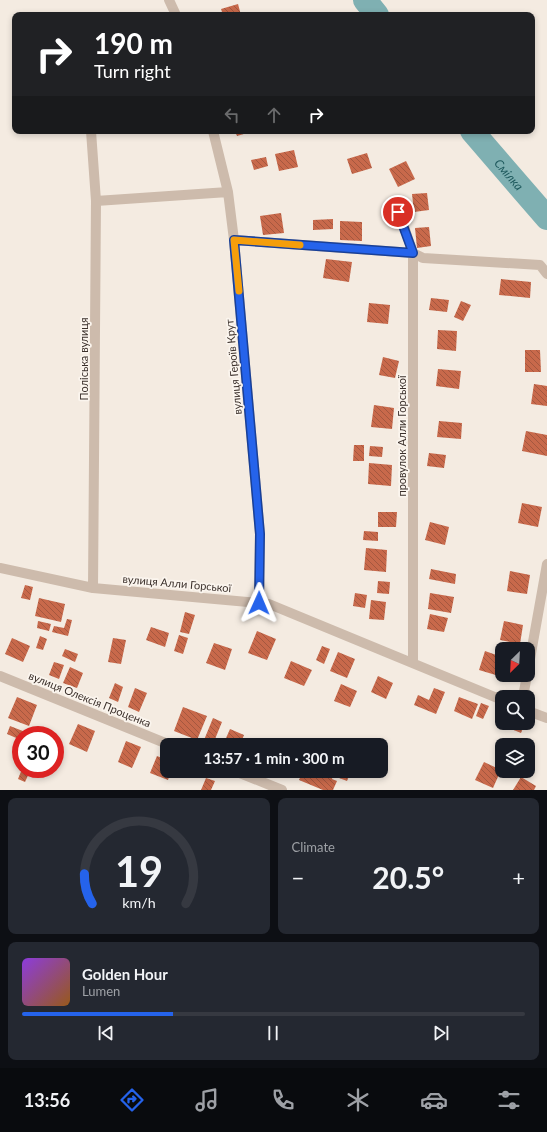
<!DOCTYPE html>
<meta charset="utf-8">
<style>
body{margin:0;font-family:Lato,sans-serif;background:#242831;color:#f1f3f6;height:100vh;display:flex;flex-direction:column;font-size:15px;white-space:nowrap}
*{box-sizing:border-box;margin:0}
p{font-size:13px;color:#9ea1a6}
.icon{flex:none;width:22px;height:22px;fill:none;stroke:currentColor;stroke-width:2;stroke-linecap:round;stroke-linejoin:round}
.map{position:relative;height:790px;overflow:hidden}
.side{display:flex;flex-direction:column;gap:8px;padding:8px;background:#0d0f14;flex:1}
.side>*{flex:none}
.top-card{position:absolute;left:12px;top:12px;width:523px;height:122px;border-radius:8px;box-shadow:0 2px 6px #0003;background:#202124;color:#fff;overflow:hidden}
.needle{width:26px;rotate:204deg}
.controls{position:absolute;left:495px;top:642px;display:grid;gap:8px}
.controls a{display:grid;place-items:center;width:40px;height:40px;border-radius:8px;background:#171b24;box-shadow:0 2px 6px #0003;font-size:20px}
.speed{position:absolute;left:12px;top:726px;display:flex;gap:8px;font-size:20px;font-weight:700;text-align:center}
.speed>*{display:grid;place-content:center;width:52px;height:52px;border-radius:50%;background:#171b24;box-shadow:0 2px 6px #0003;line-height:1}
.speed .limit{border:6px solid #d22;background:#fff;color:#111}
.pin{position:absolute;display:grid;place-items:center;width:34px;height:34px;color:#fff;margin:-17px;border:2px solid #fff;border-radius:50%;box-shadow:0 1px 4px #0007}
.me{position:absolute;width:44px;margin:-22px;rotate:1deg;stroke-linejoin:round;filter:drop-shadow(0 0 3px #0008)}
.turn{display:flex;align-items:center;gap:14px;height:84px;padding:0 16px;font-size:18px}
.turn .icon{width:52px;height:52px;stroke-width:2.5}
.turn b{display:block;font-size:28px;line-height:34px}
.lanes{display:flex;align-items:center;height:38px;padding:0 16px;background:#0003;justify-content:center;gap:20px;direction:ltr}
.lanes .off{opacity:.35}
.big{font-size:30px;font-weight:700;line-height:1.1}
.side .widget{flex:1;display:flex;flex-direction:column;justify-content:center;gap:6px;min-width:0;padding:0 14px;border-radius:8px;background:#242831}
.side .dial{align-items:center;gap:0}
.dial svg{height:104px;overflow:visible;fill:none;stroke:#363941;stroke-width:7;stroke-linecap:round;text-anchor:middle}
.dial text{fill:#f1f3f6;stroke:none}
.song{display:flex;align-items:center;gap:12px}
.cover{width:48px;height:48px;border-radius:6px;background:linear-gradient(135deg,hsl(270 70% 55%),hsl(30 70% 35%))}
.played{height:4px;border-radius:2px;background:linear-gradient(90deg,#2563eb 30%,#363941 30%)}
.keys{display:flex;justify-content:space-around;direction:ltr}
.heat{display:flex;justify-content:space-between;align-items:center;font-size:22px;direction:ltr}
.side .tiles{flex:1;display:grid;gap:8px;grid-template-columns:1fr 1fr}
.widget:last-child{grid-column:span 2}
.trip{position:absolute;left:160px;top:738px;width:228px;height:40px;border-radius:8px;background:#171b24;box-shadow:0 2px 6px #0003;font-weight:700;line-height:40px;text-align:center}
.tab-bar{display:flex;height:64px;justify-content:space-around;align-items:center;background:#090b0e;color:#9ea1a6}
.tab-bar .icon{width:28px;height:28px}
.tab-bar .current{color:#2563eb}
.tab-bar b{font-size:18px;color:#f1f3f6}
.map>svg:first-child{display:block}
.lines{fill:none;stroke-linecap:round;stroke-linejoin:round}
.river{stroke:#7fb0b2;stroke-width:24}
.building{fill:url(#building-back-hatch)}
.minor{stroke:#cdbbac;stroke-width:10}
.route-casing{stroke:#184099;stroke-width:10}
.route{stroke:#2563eb;stroke-width:7}
.slow{stroke:#f59e0b;stroke-width:7}
.labels{text-anchor:middle;dominant-baseline:central;stroke-width:3.5;stroke-linejoin:round;paint-order:stroke}
.street-label{font-size:11px;fill:#3b302b;stroke:#fbf5ee}
.water-label{font-size:12px;font-style:italic;fill:#1f5a5e;stroke:#fbf5ee}
</style>
<div class="map">
<svg width="547" height="790" viewBox="0 0 547 790">
<defs>
<pattern id="building-back-hatch" width="6" height="6" patternUnits="userSpaceOnUse"><rect width="6" height="6" fill="#c8694b"/><path d="M-1 5l2 2M0 0l6 6M5-1l2 2" fill="none" stroke="#a4573f"/></pattern>
</defs>
<rect width="100%" height="100%" fill="#f4ebe1"/>
<g class="lines">
<g class="river">
<path d="M365,0L377,15"/>
<path id="s1" d="M472,131L547,218"/>
</g>
</g>
<path class="building" d="M238,4L241,15H223L221,9Z
M235,131H254L237,136Z
M294,150L298,167L279,171L275,154Z
M367,153L372,168L352,174L347,159Z
M266,157L268,166L254,170L251,160Z
M406,161L415,179L398,187L389,169Z
M427,193L429,210L414,212L412,194Z
M281,213L284,233L263,235L260,216Z
M333,219V229L313,230V220Z
M340,221L362,222V241L340,240Z
M429,227L431,246L417,248L415,228Z
M326,259L352,262L349,282L323,278Z
M501,279L531,282L530,298L499,295Z
M431,298L449,300L447,312L429,310Z
M461,301L471,305L463,321L454,317Z
M369,303L390,305L388,324L367,322Z
M438,330L457,331L456,351L437,349Z
M525,350H540L541,372H525Z
M383,357L399,361L395,378L379,375Z
M438,369L461,371L459,389L436,386Z
M534,384L547,386V406L531,404Z
M374,405L394,408L392,429L371,427Z
M439,421L462,423L461,439L437,437Z
M526,431L547,435V456L522,451Z
M354,445H364V461H353Z
M370,446L383,447L382,457L369,456Z
M429,453L446,455L444,468L427,466Z
M369,463L392,465L391,486L368,484Z
M522,503L542,507L538,527L518,523Z
M378,512H397L396,527H378Z
M430,522L449,527L445,545L425,540Z
M364,531L378,532V541L363,540Z
M366,548L387,550L386,572L364,570Z
M431,569L456,574L455,584L429,579Z
M510,571L530,575L527,594L507,591Z
M378,581L390,582L389,594L377,593Z
M25,585L33,587L30,600L21,598Z
M355,593L367,595L365,608L353,606Z
M430,593L454,597L451,613L428,609Z
M39,598L65,604L61,622L35,616Z
M371,600L386,602L384,620L369,619Z
M185,612L195,615L189,634L180,632Z
M430,614L448,618L444,632L427,629Z
M67,619L72,620L68,636L52,632L54,626L64,628Z
M38,621L51,624L49,631L37,628Z
M504,621L523,625L520,644L500,640Z
M151,627L169,633L165,647L146,640Z
M257,631L276,639L267,660L248,653Z
M179,635L188,638L183,654L174,651Z
M40,636L47,639L43,650L36,648Z
M12,638L30,646L23,662L5,654Z
M113,638L126,640L121,664L108,662Z
M214,643L232,649L225,670L206,663Z
M322,646L330,649L324,664L316,660Z
M65,649L78,654L75,662L62,656Z
M485,651L502,657V668L499,676L479,670Z
M338,652L355,659L347,678L330,671Z
M291,661L312,670L304,686L284,678Z
M54,662L64,665L59,679L49,675Z
M70,667L83,673L77,688L63,683Z
M378,676L393,683L386,699L371,692Z
M115,683L123,687L118,702L109,698Z
M341,684L357,691L350,707L334,701Z
M135,688L147,693L139,712L128,707Z
M434,688L445,692L436,714L414,705L418,695L429,700Z
M17,697L37,705L29,726L8,718Z
M459,697L478,704L472,719L454,711Z
M481,703L489,706L483,719L476,716Z
M183,707L207,716L197,740L174,731Z
M213,718L222,722L213,744L204,740Z
M505,723H525L521,733L504,726Z
M78,724L95,731L87,752L69,744Z
M10,726L33,735H21V740L7,734Z
M230,729L244,735L240,745H223Z
M126,741L141,747L132,768L118,762Z
M157,756L167,760V771H171L168,780L150,773Z
M484,762L501,770L493,788L475,780Z
M22,769H31L25,782L18,779Z
M303,771H330L334,773L332,779L337,781L333,790H323L299,780Z
M341,771H351L347,781L339,778Z
M521,777L536,786L534,790H513Z
M206,778L215,781L211,790H201Z"/>
<g class="lines">
<path class="minor" d="M169,0L176,15
M91,131L96,201L93,588
M213,131L228,192L234,240L260,534L259,603
M96,201L228,192
M399,212L413,253V663
M234,240L413,253L423,258L540,265L547,274
M0,568L93,588L269,604L502,700
M528,670L547,564
M0,676L170,745
M523,697L527,675
M528,711L547,718
M235,771L282,790"/>
</g>
<g class="lines">
<defs>
<path id="route" d="M259,603L260,534L234,240L413,253L398,212"/>
</defs>
<use href="#route" class="route-casing"/>
<use href="#route" class="route"/>
<path class="slow" d="M239,291L234,240L300,245"/>
</g>
<g class="labels">
<g class="street-label">
<text transform="translate(83 359) rotate(-90)">Поліська вулиця</text>
<text transform="translate(233 367) rotate(-95)">вулиця Героїв Крут</text>
<text transform="translate(401 436) rotate(-90)">провулок Алли Горської</text>
<text transform="translate(177 583) rotate(5)">вулиця Алли Горської</text>
<text transform="translate(90 699) rotate(22)">вулиця Олексія Проценка</text>
</g>
<g class="water-label">
<text stroke="none"><textPath href="#s1" startOffset="57">Смілка</textPath></text>
</g>
</g>
</svg>
<div class="controls">
<a><svg class="needle" viewBox="-14 -14 28 28"><path d="M0-13l5 13h-10z" fill="#e53935"/><path d="M0 13l5-13h-10z" fill="#9ea1a6"/></svg></a>
<a><svg class="icon" aria-label="search" viewBox="0 0 24 24"><circle cx="10" cy="10" r="6"/><path d="M15 15l6 6"/></svg></a>
<a><svg class="icon" aria-label="layers" viewBox="0 0 24 24"><path d="M12 4l9 5-9 5-9-5zM3 14l9 5 9-5"/></svg></a>
</div>
<div class="speed"><div class="limit">30</div></div>
<div class="pin" style="left:398px;top:212px;background:#d93025"><svg class="icon" aria-label="arrive" viewBox="0 0 24 24"><path d="M6 21V4h12l-3 4 3 4H6"/></svg></div>
<svg class="me" style="left:259px;top:603px" viewBox="-20 -20 40 40"><path d="M0-17L14 15 0 8-14 15z" fill="#2563eb" stroke="#fff" stroke-width="4"/></svg>
<div class="trip">13:57 · 1 min · 300 m</div>
<div class="top-card">
<div class="turn"><svg class="icon" aria-label="right" viewBox="0 0 24 24"><path d="M7 20v-9h11M14 6l5 5-5 5"/></svg><div><b>190 m</b>Turn right</div></div>
<div class="lanes"><svg class="icon off" aria-label="left" viewBox="0 0 24 24"><path d="M17 20v-9H6M10 6l-5 5 5 5"/></svg><svg class="icon off" aria-label="ahead" viewBox="0 0 24 24"><path d="M12 20V5M6 11l6-6 6 6"/></svg><svg class="icon" aria-label="right" viewBox="0 0 24 24"><path d="M7 20v-9h11M14 6l5 5-5 5"/></svg></div>
</div>
</div>
<section class="side">
<div class="tiles">
<div class="widget dial"><svg viewBox="0 0 100 80">
<path d="M14 69A42 42 0 1 1 86 69"/>
<path d="M14 69A42 42 0 0 1 8 46" stroke="#2563eb"/>
<text x="50" y="56" font-size="32" font-weight="700">19</text>
<text x="50" y="72" font-size="11">km/h</text>
</svg></div>
<div class="widget"><p>Climate</p>
<div class="heat"><a>−</a><b class="big">20.5°</b><a>+</a></div>
</div>
<div class="widget">
<div class="song"><i class="cover"></i><div><b>Golden Hour</b><p>Lumen</p></div></div>
<div class="played"></div>
<div class="keys"><svg class="icon" aria-label="previous" viewBox="0 0 24 24"><path d="M18 5L8 12l10 7zM5 5v14"/></svg><svg class="icon" aria-label="pause" viewBox="0 0 24 24"><path d="M8 5v14M16 5v14"/></svg><svg class="icon" aria-label="next" viewBox="0 0 24 24"><path d="M6 5l10 7-10 7zM19 5v14"/></svg></div>
</div>
</div>
</section>
<nav class="tab-bar">
<b>13:56</b>
<svg class="icon current" aria-label="directions" viewBox="0 0 24 24"><path d="M12 3l9 9-9 9-9-9zM9 14v-3h6M13 9l2 2-2 2"/></svg>
<svg class="icon" aria-label="music" viewBox="0 0 24 24"><path d="M9 18V5l10-2v13"/><circle cx="6" cy="18" r="3"/><circle cx="16" cy="16" r="3"/></svg>
<svg class="icon" aria-label="phone" viewBox="0 0 24 24"><path d="M5 4h4l2 5-3 2q2 4 5 5l2-3 5 2v4C11 20 4 13 5 4z"/></svg>
<svg class="icon" aria-label="climate" viewBox="0 0 24 24"><path d="M12 3v18M4 7l16 10M4 17L20 7"/></svg>
<svg class="icon" aria-label="car" viewBox="0 0 24 24"><path d="M5 17H2v-5l4-1 3-4h7l3 4 3 1v5h-3M9 17h6M6 11h13"/><circle cx="7" cy="17" r="2"/><circle cx="17" cy="17" r="2"/></svg>
<svg class="icon" aria-label="filters" viewBox="0 0 24 24"><path d="M4 7h16M4 17h16"/><circle cx="9" cy="7" r="2"/><circle cx="15" cy="17" r="2"/></svg>
</nav>
